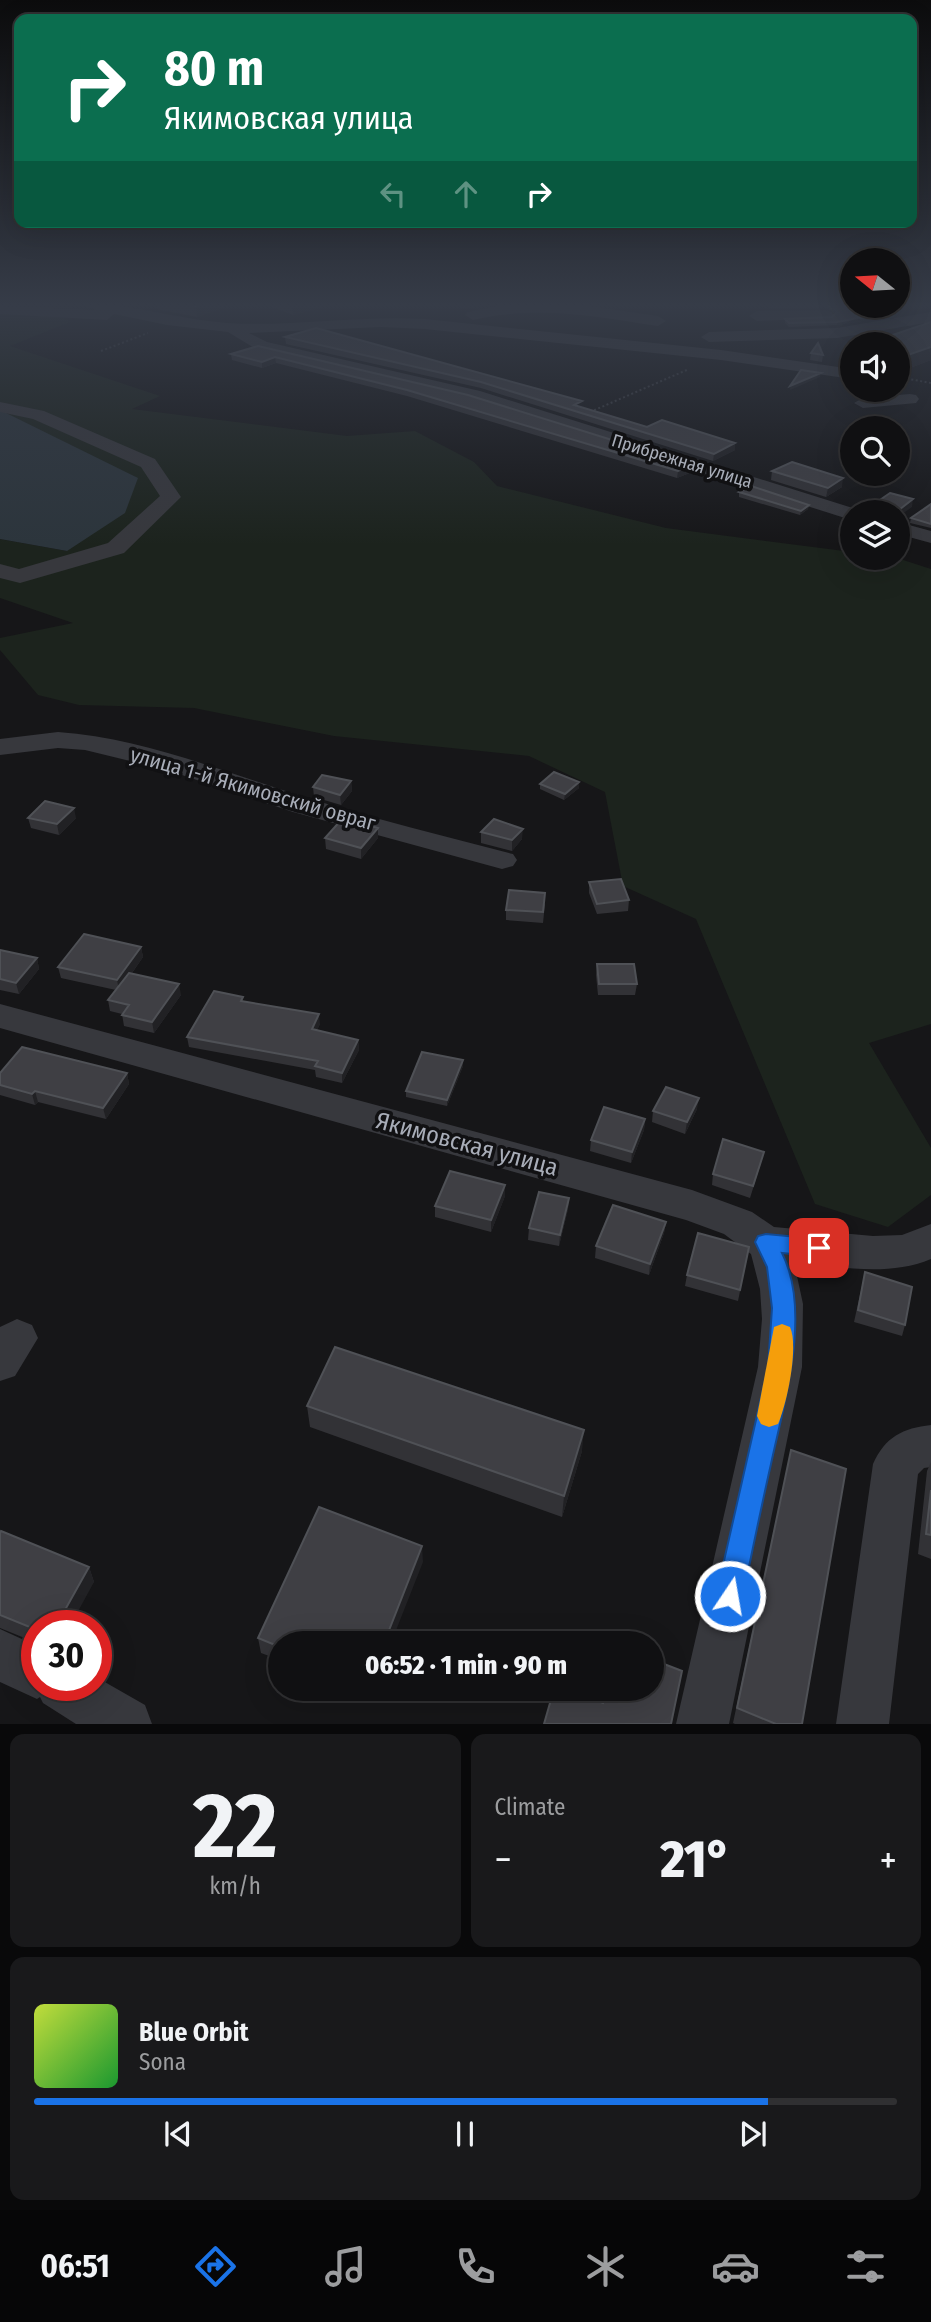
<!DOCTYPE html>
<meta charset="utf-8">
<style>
body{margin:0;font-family:"Fira Sans Condensed",sans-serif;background:#19191b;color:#f1f3f6;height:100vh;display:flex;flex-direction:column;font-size:26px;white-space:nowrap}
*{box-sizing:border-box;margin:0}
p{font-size:23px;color:#9c9d9f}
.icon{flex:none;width:38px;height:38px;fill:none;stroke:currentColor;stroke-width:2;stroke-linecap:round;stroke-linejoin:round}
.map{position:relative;height:1724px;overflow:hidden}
.sheet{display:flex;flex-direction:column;gap:10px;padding:10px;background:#09090a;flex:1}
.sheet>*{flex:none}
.guide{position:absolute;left:14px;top:14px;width:903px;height:214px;border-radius:14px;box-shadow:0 7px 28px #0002,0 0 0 2px #303032;background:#0b6e4f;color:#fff;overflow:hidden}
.needle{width:46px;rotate:288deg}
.buttons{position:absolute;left:840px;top:248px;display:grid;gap:14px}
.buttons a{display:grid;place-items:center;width:70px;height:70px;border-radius:50%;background:#101012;box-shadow:0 7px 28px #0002,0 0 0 2px #303032;font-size:35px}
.speed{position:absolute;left:21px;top:1610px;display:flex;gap:14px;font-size:35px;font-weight:700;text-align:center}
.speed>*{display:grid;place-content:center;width:91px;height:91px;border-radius:50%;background:#101012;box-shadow:0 7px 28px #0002,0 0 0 2px #303032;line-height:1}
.speed .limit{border:10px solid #d22;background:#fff;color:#111}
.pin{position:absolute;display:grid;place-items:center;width:60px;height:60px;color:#fff;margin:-30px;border-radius:14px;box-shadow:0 4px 10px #0006}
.me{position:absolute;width:77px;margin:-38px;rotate:12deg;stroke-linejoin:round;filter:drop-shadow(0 0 5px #0008)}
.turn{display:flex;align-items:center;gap:24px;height:147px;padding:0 35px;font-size:32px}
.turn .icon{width:91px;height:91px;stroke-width:2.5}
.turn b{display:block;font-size:49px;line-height:60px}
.lanes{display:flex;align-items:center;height:66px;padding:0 35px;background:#0003;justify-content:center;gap:35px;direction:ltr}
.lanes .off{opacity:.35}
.big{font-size:52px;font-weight:800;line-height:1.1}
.sheet .widget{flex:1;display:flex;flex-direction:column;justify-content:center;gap:10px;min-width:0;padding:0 24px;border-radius:14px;background:#19191b}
.sheet .dial{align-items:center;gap:0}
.dial b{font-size:91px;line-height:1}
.song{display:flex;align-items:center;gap:21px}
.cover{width:84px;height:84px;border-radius:10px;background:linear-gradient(135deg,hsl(70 70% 55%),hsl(130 70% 35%))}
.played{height:7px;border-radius:4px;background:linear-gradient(90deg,#1a73e8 85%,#303032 85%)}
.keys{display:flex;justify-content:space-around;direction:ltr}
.heat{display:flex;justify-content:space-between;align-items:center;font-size:38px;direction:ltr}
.sheet .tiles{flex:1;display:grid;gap:10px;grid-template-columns:1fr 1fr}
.widget:last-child{grid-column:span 2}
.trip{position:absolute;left:268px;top:1631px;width:396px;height:70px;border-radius:35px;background:#101012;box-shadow:0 7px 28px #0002,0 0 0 2px #303032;font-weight:800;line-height:70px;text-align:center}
.tabs{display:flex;height:112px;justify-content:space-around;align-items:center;background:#060607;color:#9c9d9f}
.tabs .icon{width:49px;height:49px}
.tabs .selected{color:#1a73e8}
.tabs b{font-size:32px;color:#f1f3f6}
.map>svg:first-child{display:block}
.green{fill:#1c231d}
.water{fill:#2c353c}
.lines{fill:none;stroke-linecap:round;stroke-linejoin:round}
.path{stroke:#3d3f44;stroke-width:2;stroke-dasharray:2 2.5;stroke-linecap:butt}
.minor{fill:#37383d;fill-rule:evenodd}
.wall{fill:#323236}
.shaded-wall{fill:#212124}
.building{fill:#3f3f44;stroke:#4f5156;stroke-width:2}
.route{fill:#1a73e8;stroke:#114b97;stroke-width:2}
.slow{fill:#f59e0b}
.labels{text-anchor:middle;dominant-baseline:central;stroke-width:7;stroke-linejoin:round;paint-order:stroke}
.far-street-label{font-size:18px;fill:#a8adb8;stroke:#111113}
.street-label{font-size:21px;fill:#a8adb8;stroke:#111113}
.near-street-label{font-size:24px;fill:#a8adb8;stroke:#111113}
</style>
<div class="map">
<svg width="931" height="1724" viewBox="0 0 931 1724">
<rect width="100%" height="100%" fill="#161618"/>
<path class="green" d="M0,303H62L74,307L57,312L70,322L10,346L160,396L132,409L347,436L415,431L474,462L497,486L666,528L852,552V558H897L931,569V1024L869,1043L931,1148V1195L888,1227L815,1204L696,919L623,886L605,792L529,756L334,736L194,708L79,705L38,695L0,650V638L73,623L0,598V539L67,551L0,410Z"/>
<path class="water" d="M0,410L138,478L125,513L67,551L0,539Z"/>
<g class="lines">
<path class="path" d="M101,351L148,333
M898,377L931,383
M590,412L689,369"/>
<path class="minor" d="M79,303C128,303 177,319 227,323C293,327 359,315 425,319L721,350L852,369V379L721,360L425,329L381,327L249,333L267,342L480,391L859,510L861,513H852V520L845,518L469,399L256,349L228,332L167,325L114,314L107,320L0,314V306L96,310Z
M512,303H568L658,316L666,321L658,326C593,316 539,305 473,320L465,315L468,312Z
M826,310L831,312L834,315L831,318L757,321L749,316L757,311Z
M931,312V322L837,338L709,342L701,337L709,332L837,328Z
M910,394L916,395L919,399L916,403L863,408L854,403L863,398Z
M0,402L44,411L155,459L181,497L124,553L20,583L0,578V564L19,569L108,543L160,496L141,467L33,419L0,412Z
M898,522L931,531V543L898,534Z
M58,732C145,738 228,774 311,799C377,820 445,836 513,854L517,860L513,866L502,869L293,812L167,770L85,750L58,748L0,755V739Z
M0,1004L692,1190L752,1212L774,1227L873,1236L902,1235L931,1224V1259C888,1277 840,1267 794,1262L803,1304L802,1367L729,1724H676L758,1367L762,1319L760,1289L751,1254L724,1234L686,1220L0,1028Z
M17,1319L32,1325L38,1338L15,1376L0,1381V1327Z
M931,1425V1467L924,1468L918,1474L889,1724H836L873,1464C885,1437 903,1428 931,1425Z
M0,1629L37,1646V1685H96V1677L145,1705L152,1724H76L43,1703L40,1697L37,1699L0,1682Z"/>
</g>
<path class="wall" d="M156,303H227L228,306L197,317L157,309Z
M263,303H323V307L293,315Z
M445,303H488L467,309Z
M766,303H852L857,313L864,321L837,325L789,327L785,323V319L832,317L835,314L826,307L771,308Z
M931,322V360L902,371L898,369V345Z
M316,328L647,427L735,450L713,461L481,388L286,344L285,337Z
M258,346L692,472L677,478L407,396L276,363L262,368L232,360L231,354Z
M811,353L823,355L822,362L810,360Z
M772,471L842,487L826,497L771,480Z
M739,492L809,505L808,509L800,515L739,497Z
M931,504V528L910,523L911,518Z
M852,519V533L844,531L846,523Z
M351,781L352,791L341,805L314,797L313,787Z
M540,784L579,788L564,800L540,789Z
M28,818H76L59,835L31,828Z
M378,828V838L361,859L326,849L325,838Z
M481,832L522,839L512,851L481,843Z
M589,882L629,900L628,911L597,914L589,893Z
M545,904L543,923L506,920V910Z
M141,947L143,957L132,973L181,995L154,1033L124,1026L122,1014L110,1011L108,1000L116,990L61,978L58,967Z
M0,950L37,958L39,969L19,994L0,990Z
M597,964L637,984L635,995H598L596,975Z
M244,1001L320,1024L317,1030L358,1040L359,1050L342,1083L316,1077L315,1070L189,1047L187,1037Z
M463,1066L447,1106L406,1097V1091Z
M0,1073H127L129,1084L106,1119L38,1102L35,1105L0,1095Z
M697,1109L685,1134L652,1122L653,1111Z
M645,1119L644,1130L631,1163L590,1151L591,1140Z
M761,1163L750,1198L712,1185L713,1174Z
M505,1185V1196L491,1232L435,1217V1206Z
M569,1198L568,1209L559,1246L528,1240L529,1228Z
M666,1222L664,1233L649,1275L595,1258L596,1246Z
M749,1247L738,1301L685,1286L687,1275Z
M865,1272L905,1325L902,1336L854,1322Z
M307,1406L582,1451L562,1517L310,1427Z
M791,1450L802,1724H735L733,1723Z
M931,1462V1559L918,1554L927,1471Z
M0,1533L89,1567L94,1582L37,1626V1643L0,1628Z
M423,1562L280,1643V1660L261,1653L258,1638Z
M348,1689H373L370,1698Z"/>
<path class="shaded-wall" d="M204,303H227L228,306L197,317L196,306Z
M298,303H323V307L293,315L292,305Z
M467,303H488L467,309Z
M865,306H872L853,315L854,311Z
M864,317V321L837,325V322Z
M931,347V360L902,371L905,356Z
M275,357L276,363L262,368V362Z
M821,373L820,377L790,390V386Z
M735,443V450L713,461L714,454Z
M692,465V472L677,478L678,471Z
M843,478L842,487L826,497L828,488Z
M913,499L912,507L898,517V513H895Z
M809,505L808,509L800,515L801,511Z
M351,781L352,791L341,805L340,795Z
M579,782V788L564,800L565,794Z
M74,808L76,818L59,835L57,824Z
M378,828V838L361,859V848Z
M523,829L522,839L512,851V840Z
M141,947L143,957L119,991L117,980Z
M37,958L39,969L19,994L16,983Z
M179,984L181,995L154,1033L152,1022Z
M319,1014L320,1024L313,1039L312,1029Z
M358,1040L359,1050L342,1083V1073Z
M463,1060V1066L447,1106V1100Z
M127,1073L129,1084L106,1119L103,1108Z
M35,1091L38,1102L35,1105L32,1094Z
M699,1098L697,1109L685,1134L687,1122Z
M645,1119L644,1130L631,1163L632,1152Z
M505,1185V1196L491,1232V1220Z
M569,1198L568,1209L559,1246L560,1235Z
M666,1222L664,1233L649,1275L650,1264Z
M584,1430L582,1451L562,1517L564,1496Z
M422,1546L423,1562L391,1643H384Z
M89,1567L94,1582L70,1626H56Z
M369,1689H373L370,1698Z"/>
<path class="building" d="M179,303H204L196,306Z
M770,303H852V306H865L854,311L864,317L837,322L789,323L785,319L832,317L837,312L826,304L771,305Z
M931,322V347L905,356L898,354V345L866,344Z
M316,328L582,401L574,405L647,427L662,420L735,443L714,454L481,382L285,337Z
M818,343L823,355L811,353Z
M258,346L468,395L692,465L678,471L407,390L275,357L262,362L231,354Z
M801,370L821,373L790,386Z
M792,462L843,478L828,488L772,471Z
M751,486L809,505L801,511L739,492Z
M890,493L913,499L895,513H861Z
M931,504V524L911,518Z
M852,519V525L846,523Z
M554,772L579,782L565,794L540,784Z
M322,775L351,781L340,795L313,787Z
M45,801L74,808L57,824L28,818Z
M343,818L378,828L361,848L325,838Z
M494,819L523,829L512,840L481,832Z
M621,879L629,900L597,904L589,882Z
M509,890L545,893L543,912L506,910Z
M84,934L141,947L117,980L58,967Z
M0,950L37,958L16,983L0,979Z
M597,964H634L637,984H599Z
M129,973L179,984L152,1022L122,1015L129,1005L108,1000Z
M214,991L243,997L241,1001L319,1014L312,1029L358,1040L342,1073L315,1066L318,1061L187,1037Z
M22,1047L127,1073L103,1108L35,1091L32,1094L0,1085V1073Z
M422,1052L463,1060L447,1100L406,1091Z
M666,1087L699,1098L687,1122L653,1111Z
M604,1107L645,1119L632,1152L591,1140Z
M723,1139L764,1152L753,1186L713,1174Z
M450,1171L505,1185L491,1220L435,1206Z
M539,1192L569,1198L560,1235L529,1228Z
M613,1205L666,1222L650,1264L596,1246Z
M698,1233L749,1247L740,1290L687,1275Z
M865,1272L912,1287L905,1325L858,1310Z
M335,1347L584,1430L564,1496L307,1406Z
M791,1450L846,1469L802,1724H776L737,1708Z
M931,1490V1535L926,1534Z
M319,1507L422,1546L384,1643H280V1647L258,1638Z
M1,1531L89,1567L56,1626H37V1630L0,1615V1533Z
M651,1659L682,1671L671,1724H544L554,1689H566L603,1703L606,1689H651Z"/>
<linearGradient id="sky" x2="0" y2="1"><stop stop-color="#0c0c0d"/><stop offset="0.56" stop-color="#363c48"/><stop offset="1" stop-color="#363c48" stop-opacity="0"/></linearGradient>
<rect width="931" height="545" fill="url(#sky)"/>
<path class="route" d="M766,1234L819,1239L827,1241L830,1248L827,1254L819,1257L782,1253C812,1312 784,1403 771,1464C761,1508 752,1552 743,1596L739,1606L730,1610L720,1606L716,1596L768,1367L772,1308L767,1267L755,1242L758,1236Z"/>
<path class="slow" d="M782,1324L790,1327C799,1347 787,1403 778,1424L769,1427L761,1424L757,1416L774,1327Z"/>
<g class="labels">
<g class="far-street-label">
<text transform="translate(682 461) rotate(17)">Прибрежная улица</text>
</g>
<g class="street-label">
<text transform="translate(253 789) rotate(16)">улица 1-й Якимовский овраг</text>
</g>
<g class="near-street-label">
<text transform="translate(467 1144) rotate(15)">Якимовская улица</text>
</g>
</g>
</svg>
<div class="buttons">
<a><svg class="needle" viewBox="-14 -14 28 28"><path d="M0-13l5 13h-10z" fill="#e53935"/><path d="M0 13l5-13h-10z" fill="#9c9d9f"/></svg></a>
<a><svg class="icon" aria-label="sound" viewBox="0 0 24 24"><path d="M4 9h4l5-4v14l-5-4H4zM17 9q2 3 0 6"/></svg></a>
<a><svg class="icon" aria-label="search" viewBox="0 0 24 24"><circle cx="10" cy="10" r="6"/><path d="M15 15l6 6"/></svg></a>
<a><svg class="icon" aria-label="layers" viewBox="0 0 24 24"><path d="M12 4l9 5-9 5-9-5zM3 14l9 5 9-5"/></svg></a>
</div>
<div class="speed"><div class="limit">30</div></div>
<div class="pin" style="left:819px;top:1248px;background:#d93025"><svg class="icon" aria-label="arrive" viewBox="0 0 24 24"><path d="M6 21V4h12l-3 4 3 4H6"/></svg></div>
<svg class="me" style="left:730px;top:1596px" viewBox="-20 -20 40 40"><circle r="17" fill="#1a73e8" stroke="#fff" stroke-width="3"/><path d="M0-11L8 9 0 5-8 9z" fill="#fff"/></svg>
<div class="trip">06:52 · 1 min · 90 m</div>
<div class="guide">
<div class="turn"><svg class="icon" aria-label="right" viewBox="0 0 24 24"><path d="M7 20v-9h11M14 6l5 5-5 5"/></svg><div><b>80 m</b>Якимовская улица</div></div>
<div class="lanes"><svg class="icon off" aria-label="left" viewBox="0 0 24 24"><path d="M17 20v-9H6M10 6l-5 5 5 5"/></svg><svg class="icon off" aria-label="ahead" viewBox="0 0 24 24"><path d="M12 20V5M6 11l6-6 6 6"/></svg><svg class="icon" aria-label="right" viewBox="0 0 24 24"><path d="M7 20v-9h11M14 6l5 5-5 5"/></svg></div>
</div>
</div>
<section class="sheet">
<div class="tiles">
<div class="widget dial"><b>22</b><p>km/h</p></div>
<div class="widget"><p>Climate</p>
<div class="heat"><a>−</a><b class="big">21°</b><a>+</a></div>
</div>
<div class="widget">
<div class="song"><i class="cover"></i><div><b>Blue Orbit</b><p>Sona</p></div></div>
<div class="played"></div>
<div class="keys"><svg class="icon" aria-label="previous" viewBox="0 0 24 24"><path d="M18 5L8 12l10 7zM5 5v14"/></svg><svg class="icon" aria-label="pause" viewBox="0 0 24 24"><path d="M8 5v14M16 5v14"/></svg><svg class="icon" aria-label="next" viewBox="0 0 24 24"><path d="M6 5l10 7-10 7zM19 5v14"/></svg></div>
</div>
</div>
</section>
<nav class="tabs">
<b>06:51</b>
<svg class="icon selected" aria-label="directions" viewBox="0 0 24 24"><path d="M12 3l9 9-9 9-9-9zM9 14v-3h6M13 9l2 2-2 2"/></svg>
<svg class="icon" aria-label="music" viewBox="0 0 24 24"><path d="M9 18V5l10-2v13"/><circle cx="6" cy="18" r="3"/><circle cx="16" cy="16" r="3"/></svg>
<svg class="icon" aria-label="phone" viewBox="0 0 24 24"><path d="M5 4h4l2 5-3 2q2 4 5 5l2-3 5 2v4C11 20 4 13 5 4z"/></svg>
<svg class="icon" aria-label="climate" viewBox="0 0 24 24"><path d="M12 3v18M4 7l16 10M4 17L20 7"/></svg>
<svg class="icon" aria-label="car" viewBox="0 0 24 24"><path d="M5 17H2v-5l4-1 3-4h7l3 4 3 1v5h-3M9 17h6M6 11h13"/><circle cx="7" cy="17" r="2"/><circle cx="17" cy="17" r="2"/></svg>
<svg class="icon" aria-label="filters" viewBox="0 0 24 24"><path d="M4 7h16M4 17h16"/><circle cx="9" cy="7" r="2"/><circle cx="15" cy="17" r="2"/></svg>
</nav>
